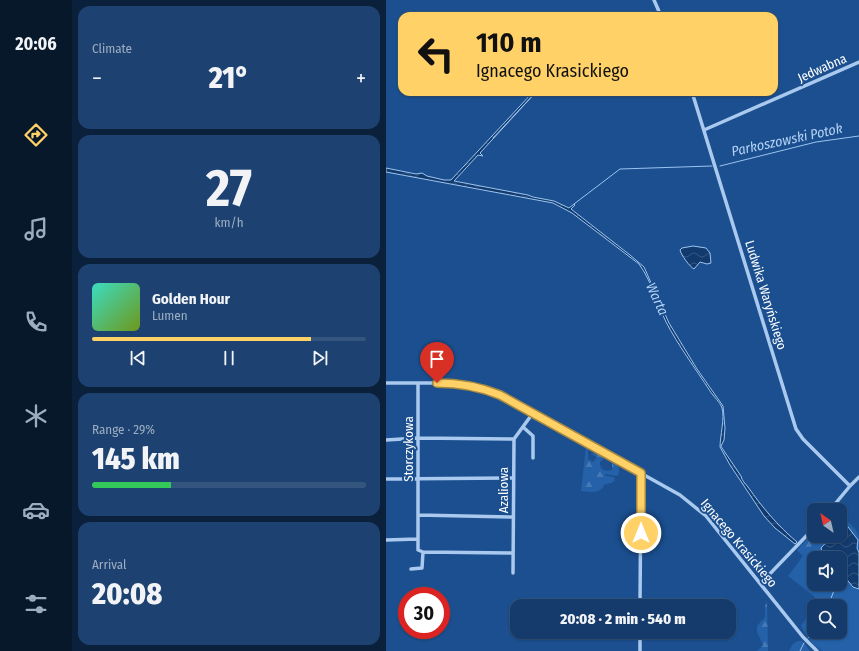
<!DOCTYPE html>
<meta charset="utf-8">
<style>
body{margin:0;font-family:"Fira Sans Condensed",sans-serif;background:#1d4271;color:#f1f3f6;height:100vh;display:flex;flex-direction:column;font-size:15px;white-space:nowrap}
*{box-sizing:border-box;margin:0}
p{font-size:13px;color:#9dadc1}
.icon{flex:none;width:22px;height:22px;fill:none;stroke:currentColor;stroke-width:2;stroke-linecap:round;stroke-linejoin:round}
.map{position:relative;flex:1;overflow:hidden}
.panel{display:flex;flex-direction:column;gap:6px;padding:6px;background:#0b203b;width:314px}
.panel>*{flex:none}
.top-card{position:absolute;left:12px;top:12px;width:380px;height:84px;border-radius:12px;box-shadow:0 1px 3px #0004,0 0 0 1px #33557e;background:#ffd166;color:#111;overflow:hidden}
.needle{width:26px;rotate:326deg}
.tools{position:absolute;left:421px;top:503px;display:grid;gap:8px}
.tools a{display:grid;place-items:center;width:40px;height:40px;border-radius:8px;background:#143b6b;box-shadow:0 1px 3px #0004,0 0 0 1px #33557e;font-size:20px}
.speed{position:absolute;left:12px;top:587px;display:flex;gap:8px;font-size:20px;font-weight:700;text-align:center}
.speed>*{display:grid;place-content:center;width:52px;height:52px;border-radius:50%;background:#143b6b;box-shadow:0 1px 3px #0004,0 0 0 1px #33557e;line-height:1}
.speed .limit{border:6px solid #d22;background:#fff;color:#111}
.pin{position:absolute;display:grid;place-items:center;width:34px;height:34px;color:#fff;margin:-41px -17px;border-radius:50% 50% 50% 0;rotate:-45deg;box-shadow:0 0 4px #0007}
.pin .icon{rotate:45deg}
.me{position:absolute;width:44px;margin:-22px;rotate:0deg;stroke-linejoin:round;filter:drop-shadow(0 0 3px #0008)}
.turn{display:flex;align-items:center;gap:14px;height:84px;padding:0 12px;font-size:18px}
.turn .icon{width:52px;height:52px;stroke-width:2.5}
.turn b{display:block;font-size:28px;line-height:34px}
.big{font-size:30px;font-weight:800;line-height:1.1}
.panel .widget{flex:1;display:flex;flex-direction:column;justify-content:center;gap:6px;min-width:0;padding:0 14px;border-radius:12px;background:#1d4271}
.panel .dial{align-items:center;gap:0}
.dial b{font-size:52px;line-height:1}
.song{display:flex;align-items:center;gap:12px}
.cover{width:48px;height:48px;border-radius:6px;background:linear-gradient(135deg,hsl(170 70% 55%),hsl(80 70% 35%))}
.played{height:4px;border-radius:2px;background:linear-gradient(90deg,#ffd166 80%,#33557e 80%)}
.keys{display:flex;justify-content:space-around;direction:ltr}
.heat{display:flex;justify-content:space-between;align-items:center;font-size:22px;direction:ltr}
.charge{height:6px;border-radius:3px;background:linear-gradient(90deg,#34c759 29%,#33557e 0)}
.trip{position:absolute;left:124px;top:599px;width:226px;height:40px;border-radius:12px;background:#143b6b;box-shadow:0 1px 3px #0004,0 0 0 1px #33557e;font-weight:800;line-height:40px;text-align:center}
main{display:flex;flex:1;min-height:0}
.tabs{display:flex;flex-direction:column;width:72px;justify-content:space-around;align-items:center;background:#08182b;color:#9dadc1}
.tabs .icon{width:28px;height:28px}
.tabs .on{color:#ffd166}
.tabs b{font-size:18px;color:#f1f3f6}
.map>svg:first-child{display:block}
.grass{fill:#2461a8;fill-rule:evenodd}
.forest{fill:url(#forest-firs)}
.water{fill:url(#water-waves);stroke:#9cc4f0}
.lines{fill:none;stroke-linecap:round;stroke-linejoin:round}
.stream{stroke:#9cc4f0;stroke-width:1}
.minor{stroke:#a9c9ee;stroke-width:3.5}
.route-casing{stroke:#a68842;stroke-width:10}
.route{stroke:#ffd166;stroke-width:7}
.labels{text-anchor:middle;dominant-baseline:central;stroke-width:4;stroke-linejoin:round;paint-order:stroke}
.street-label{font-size:13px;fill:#fff;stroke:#1b4f8f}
.water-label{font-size:14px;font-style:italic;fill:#b5d3f5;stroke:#1b4f8f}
</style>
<main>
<nav class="tabs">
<b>20:06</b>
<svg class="icon on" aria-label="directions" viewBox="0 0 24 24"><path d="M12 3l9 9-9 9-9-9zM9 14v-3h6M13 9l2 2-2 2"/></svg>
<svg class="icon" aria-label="music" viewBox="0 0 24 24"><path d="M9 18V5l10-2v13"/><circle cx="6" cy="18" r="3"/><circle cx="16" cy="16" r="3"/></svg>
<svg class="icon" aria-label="phone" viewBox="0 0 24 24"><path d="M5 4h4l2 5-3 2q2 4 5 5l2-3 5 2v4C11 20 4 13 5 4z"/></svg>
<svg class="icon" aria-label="climate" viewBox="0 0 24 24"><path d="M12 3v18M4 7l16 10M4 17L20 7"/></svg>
<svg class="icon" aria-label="car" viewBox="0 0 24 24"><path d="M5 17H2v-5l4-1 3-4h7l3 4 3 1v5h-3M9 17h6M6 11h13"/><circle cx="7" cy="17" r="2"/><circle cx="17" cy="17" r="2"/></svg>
<svg class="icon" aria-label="filters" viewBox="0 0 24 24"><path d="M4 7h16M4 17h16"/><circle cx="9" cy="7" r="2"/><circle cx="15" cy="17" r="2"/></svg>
</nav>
<section class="panel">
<div class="widget"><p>Climate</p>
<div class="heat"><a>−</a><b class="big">21°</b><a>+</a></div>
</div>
<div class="widget dial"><b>27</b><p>km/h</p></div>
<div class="widget">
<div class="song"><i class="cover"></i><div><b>Golden Hour</b><p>Lumen</p></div></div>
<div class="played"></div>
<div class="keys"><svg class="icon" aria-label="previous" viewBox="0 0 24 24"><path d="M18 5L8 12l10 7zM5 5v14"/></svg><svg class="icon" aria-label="pause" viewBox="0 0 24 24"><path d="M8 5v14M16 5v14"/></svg><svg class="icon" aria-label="next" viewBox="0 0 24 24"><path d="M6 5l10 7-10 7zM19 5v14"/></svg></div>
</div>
<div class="widget"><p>Range · 29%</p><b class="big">145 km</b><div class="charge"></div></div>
<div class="widget"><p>Arrival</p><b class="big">20:08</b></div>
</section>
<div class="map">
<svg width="473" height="651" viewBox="0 0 473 651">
<defs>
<pattern id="forest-firs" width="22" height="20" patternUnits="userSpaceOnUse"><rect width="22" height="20" fill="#2461a8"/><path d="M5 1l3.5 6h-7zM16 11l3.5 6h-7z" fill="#4579b5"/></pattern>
<pattern id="water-waves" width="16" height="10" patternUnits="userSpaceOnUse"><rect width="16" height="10" fill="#123a6d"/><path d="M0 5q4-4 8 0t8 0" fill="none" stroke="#365883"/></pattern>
</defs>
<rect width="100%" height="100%" fill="#1b4f8f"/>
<path class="grass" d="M454,513L470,530L473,536V651C463,651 447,651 437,651C430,649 417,632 415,625L418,622L429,597L402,576L417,556L421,548L432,544L439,536H454ZM428,558H454V584H428ZM428,606H454V632H428Z"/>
<path class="forest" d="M200,447L202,449V459L207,462L211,457L205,454C210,452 212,454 216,457L221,456L214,462C214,470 219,472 226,470V462H228C232,466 235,469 232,475L231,476L219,474L220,476L228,477L229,481L218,485C215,494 203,492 195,491Z
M428,532V536H439L432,544L421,548L417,556L411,550Z
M381,602L382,651H371L377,645L371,632V626L379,617V606Z
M412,641H416L424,651H403L407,644Z"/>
<path class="water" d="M147,92H150L94,153L97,156L92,155L68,181L142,195L147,197L168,201L183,208L188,204L189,205L185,209L244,255L258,267L283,323L311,369L337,406L339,428L338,440L335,446L336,448L355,476C356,481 359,483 362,487C376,507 392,526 411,542L409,544L389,528L378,516L344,465L334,447C334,437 339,417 336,408C334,402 327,396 324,391C309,368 292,345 280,322C271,303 266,282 253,264L186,213L167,203L0,172V168L30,174L36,173L41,176L58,180H65Z
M307,246L320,248L324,253L325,263L321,264L314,262L308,269C304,267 295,255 294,250L296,248Z
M456,523H459L472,540L471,548L473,553V589L467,587L454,571V558H443L436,551L435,548L446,536H454V526Z"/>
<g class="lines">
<path class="stream" d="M107,138L150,92
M334,166L430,142L473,136
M188,204L234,169L326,166
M442,606L449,588
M422,638L428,632
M414,651L418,643"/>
<path class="minor" d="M268,0L275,16
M306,92L410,429L417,439L464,486
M318,130L473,62
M0,383H74L97,388L113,395L147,413L294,495L320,516L417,637L431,651
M32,383V550L37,552L126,553
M137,427L147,436V458
M0,440L32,438L128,439
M0,479L127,478
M444,510L464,486L473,477
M32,515L127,517
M0,540L32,539
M25,569L36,568L37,552
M127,573L128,439L147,413
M375,583L428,528
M254,606L255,473
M254,651V632"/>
</g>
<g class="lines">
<defs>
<path id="route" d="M51,383C73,383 92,386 114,395L255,473V533"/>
</defs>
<use href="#route" class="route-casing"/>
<use href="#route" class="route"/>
</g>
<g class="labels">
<g class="street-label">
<text transform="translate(436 68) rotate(-24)">Jedwabna</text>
<text transform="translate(380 295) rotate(73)">Ludwika Waryńskiego</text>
<text transform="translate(22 449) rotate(-90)">Storczykowa</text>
<text transform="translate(117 490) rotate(-90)">Azaliowa</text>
<text transform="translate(353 543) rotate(50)">Ignacego Krasickiego</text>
</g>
<g class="water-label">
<text transform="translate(401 140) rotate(-12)">Parkoszowski Potok</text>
<text transform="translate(271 299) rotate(65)">Warta</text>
</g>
</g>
</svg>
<div class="tools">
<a><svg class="needle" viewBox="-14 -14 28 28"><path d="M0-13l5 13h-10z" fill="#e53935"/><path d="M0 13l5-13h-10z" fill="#9dadc1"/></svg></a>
<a><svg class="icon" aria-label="sound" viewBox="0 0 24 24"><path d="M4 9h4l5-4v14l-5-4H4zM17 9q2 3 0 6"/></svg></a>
<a><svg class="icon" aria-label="search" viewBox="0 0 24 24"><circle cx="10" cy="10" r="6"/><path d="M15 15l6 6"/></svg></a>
</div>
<div class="speed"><div class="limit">30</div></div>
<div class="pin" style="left:51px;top:383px;background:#d93025"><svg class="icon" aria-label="arrive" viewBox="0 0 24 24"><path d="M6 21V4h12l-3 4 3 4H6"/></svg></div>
<svg class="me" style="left:255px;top:533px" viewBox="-20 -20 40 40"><circle r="17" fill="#ffd166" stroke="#fff" stroke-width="3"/><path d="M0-11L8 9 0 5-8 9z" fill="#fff"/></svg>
<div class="trip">20:08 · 2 min · 540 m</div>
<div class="top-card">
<div class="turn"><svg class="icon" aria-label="left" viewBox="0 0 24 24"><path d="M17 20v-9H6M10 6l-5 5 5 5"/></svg><div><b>110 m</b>Ignacego Krasickiego</div></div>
</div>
</div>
</main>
